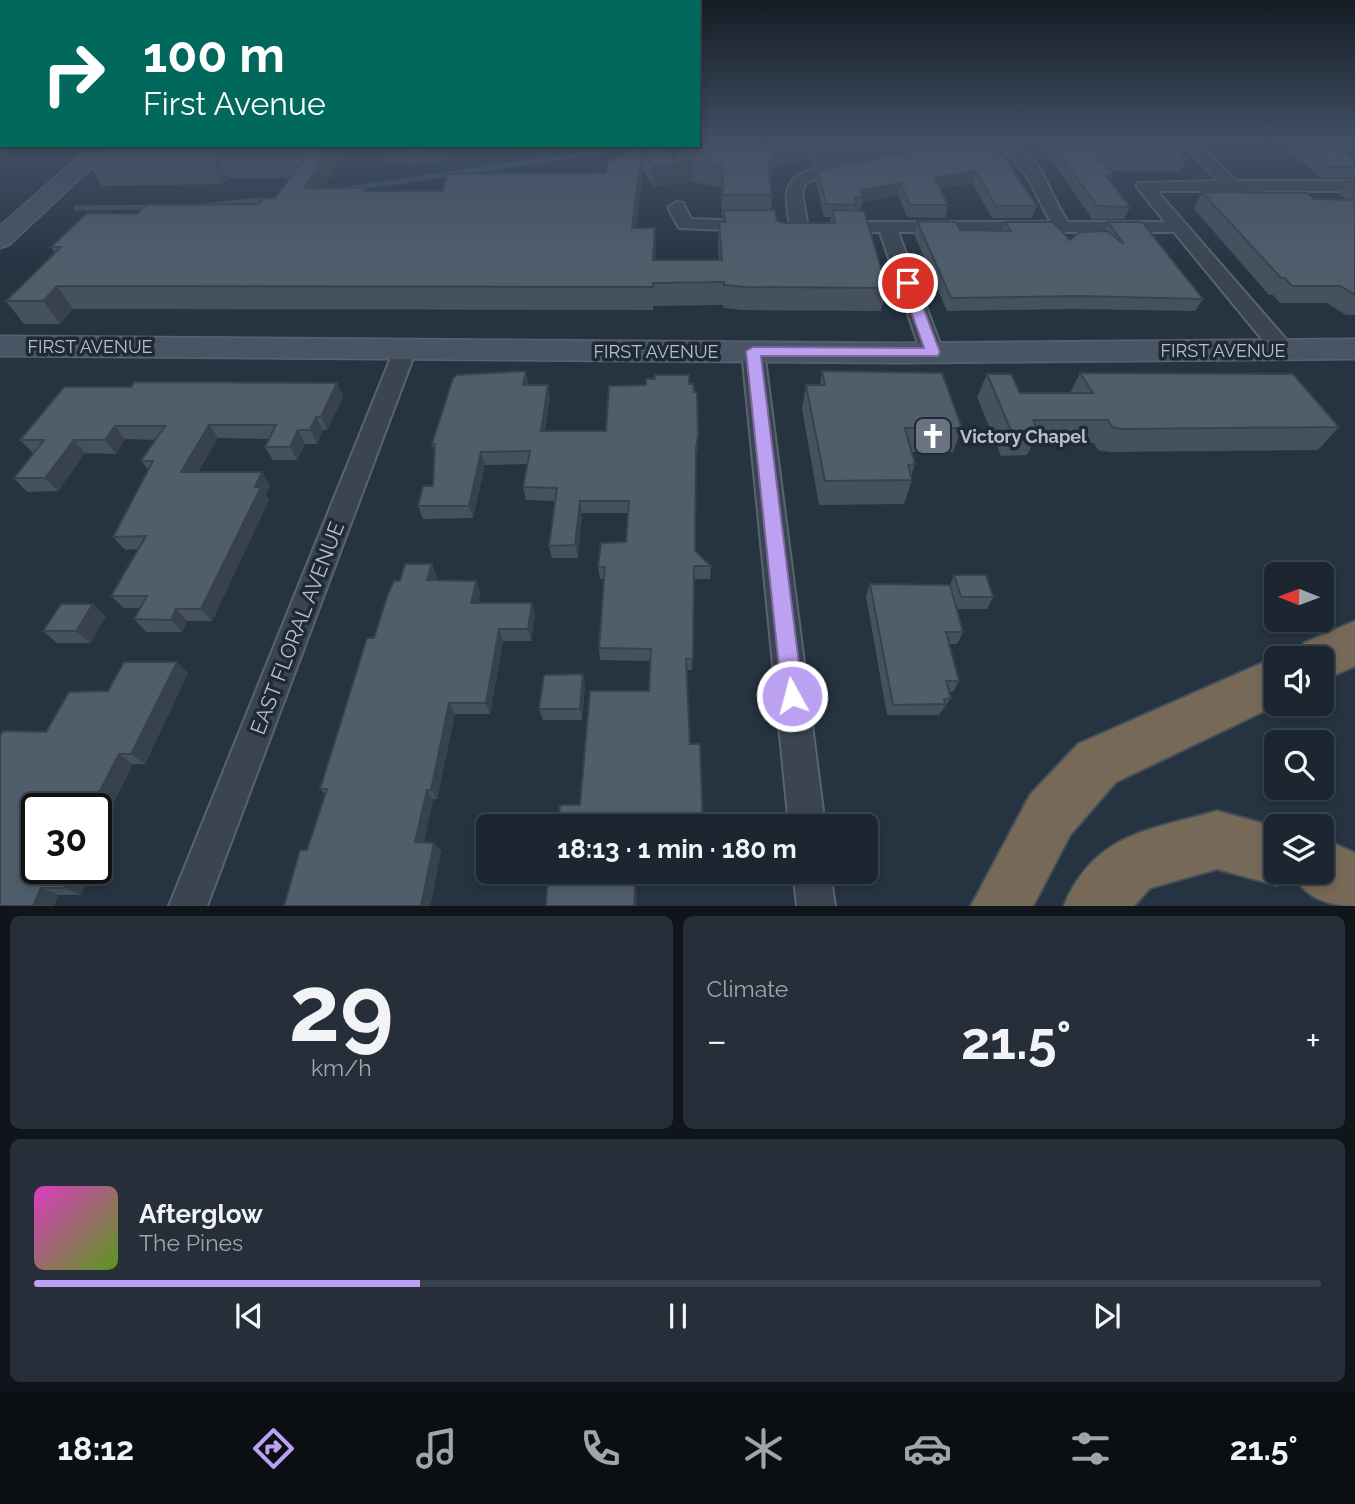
<!DOCTYPE html>
<meta charset="utf-8">
<style>
body{margin:0;font-family:Raleway,sans-serif;background:#252e39;color:#f1f3f6;height:100vh;display:flex;flex-direction:column;font-size:26px;white-space:nowrap}
*{box-sizing:border-box;margin:0}
p{font-size:23px;color:#a0a5ab}
.icon{flex:none;width:38px;height:38px;fill:none;stroke:currentColor;stroke-width:2;stroke-linecap:round;stroke-linejoin:round}
.map{position:relative;height:906px;overflow:hidden}
.sheet{display:flex;flex-direction:column;gap:10px;padding:10px;background:#0f151b;flex:1}
.sheet>*{flex:none}
.banner{position:absolute;left:0px;top:0px;width:700px;height:147px;box-shadow:0 4px 10px #0003,0 0 0 2px #3a434d;background:#00695c;color:#fff;overflow:hidden}
.needle{width:46px;rotate:271deg}
.fabs{position:absolute;left:1264px;top:562px;display:grid;gap:14px}
.fabs a{display:grid;place-items:center;width:70px;height:70px;border-radius:10px;background:#1c2631;box-shadow:0 4px 10px #0003,0 0 0 2px #3a434d;font-size:35px}
.speed{position:absolute;left:21px;top:793px;display:flex;gap:14px;font-size:35px;font-weight:700;text-align:center}
.speed>*{display:grid;place-content:center;width:91px;height:91px;border-radius:50%;background:#1c2631;box-shadow:0 4px 10px #0003,0 0 0 2px #3a434d;line-height:1}
.speed .limit{border:4px solid #111;border-radius:10px;background:#fff;color:#111}
.pin{position:absolute;display:grid;place-items:center;width:60px;height:60px;color:#fff;margin:-30px;border:4px solid #fff;border-radius:50%;box-shadow:0 2px 7px #0007}
.me{position:absolute;width:77px;margin:-38px;rotate:353deg;stroke-linejoin:round;filter:drop-shadow(0 0 5px #0008)}
.turn{display:flex;align-items:center;gap:24px;height:147px;padding:0 28px;font-size:32px}
.turn .icon{width:91px;height:91px;stroke-width:2.5}
.turn b{display:block;font-size:49px;line-height:60px}
.big{font-size:52px;font-weight:700;line-height:1.1}
.sheet .tile{flex:1;display:flex;flex-direction:column;justify-content:center;gap:10px;min-width:0;padding:0 24px;border-radius:10px;background:#252e39}
.sheet .dial{align-items:center;gap:0}
.dial b{font-size:91px;line-height:1}
.song{display:flex;align-items:center;gap:21px}
.cover{width:84px;height:84px;border-radius:10px;background:linear-gradient(135deg,hsl(310 70% 55%),hsl(90 70% 35%))}
.played{height:7px;border-radius:4px;background:linear-gradient(90deg,#bca0f2 30%,#3a434d 30%)}
.keys{display:flex;justify-content:space-around;direction:ltr}
.heat{display:flex;justify-content:space-between;align-items:center;font-size:38px;direction:ltr}
.sheet .tiles{flex:1;display:grid;gap:10px;grid-template-columns:1fr 1fr}
.tile:last-child{grid-column:span 2}
.trip{position:absolute;left:476px;top:814px;width:402px;height:70px;border-radius:10px;background:#1c2631;box-shadow:0 4px 10px #0003,0 0 0 2px #3a434d;font-weight:700;line-height:70px;text-align:center}
.tabs{display:flex;height:112px;justify-content:space-around;align-items:center;background:#0b0f14;color:#a0a5ab}
.tabs .icon{width:49px;height:49px}
.tabs .active{color:#bca0f2}
.tabs b{font-size:32px;color:#f1f3f6}
.map>svg:first-child{display:block}
.lines{fill:none;stroke-linecap:round;stroke-linejoin:round}
.stream{stroke:#3c5269;stroke-width:5}
.street-casing{stroke:#59636e;stroke-width:4}
.secondary-casing{stroke:#59636e;stroke-width:3}
.highway-casing{stroke:#45505b;stroke-width:4}
.street{fill:#3b4551;fill-rule:evenodd}
.secondary{fill:#495464;fill-rule:evenodd}
.highway{fill:#776958;fill-rule:evenodd}
.wall{fill:#45515d;fill-rule:evenodd}
.shaded-wall{fill:#38424c}
.building{fill:#505e6c;stroke:#38424c;stroke-width:2}
.route{fill:#bca0f2;stroke:#7a689d;stroke-width:2}
.labels{text-anchor:middle;dominant-baseline:central;stroke-width:7;stroke-linejoin:round;paint-order:stroke}
.street-label{font-size:18px;fill:#b8c0cb;stroke:#1f2a36}
.poi-label{font-size:18px;font-weight:bold;fill:#b8c0cb;stroke:#1f2a36;text-anchor:start}
.near-street-label{font-size:21px;fill:#b8c0cb;stroke:#1f2a36}
</style>
<div class="map">
<svg width="1355" height="906" viewBox="0 0 1355 906">
<rect width="100%" height="100%" fill="#263341"/>
<g class="lines">
<path class="stream" d="M341,190L645,145
M209,205L273,199
M76,208L154,207"/>
<defs>
<path id="street" d="M976,142C1046,142 1035,171 1068,222H1165L1136,186L1138,183L1218,181L1181,142H1197L1236,181H1355V191H1157L1291,345L1294,350L1283,357L1275,355L1174,232H898L943,352L932,359L921,352L880,232H834L825,227L834,222H1051C1036,198 1022,149 991,149C980,148 968,153 958,155L950,150Z
M1340,142H1355V153Z
M850,162L856,164V170L812,180L805,184L802,193L808,227L805,231H793C788,223 788,213 787,204C782,167 822,168 850,162Z
M677,202L683,203L691,219L753,221L762,226L753,231L679,228L668,207Z
M405,343L416,350L207,906H169L394,350Z
M753,344L764,351L825,826H789L742,351Z
M793,872H830L835,906H797Z"/>
<path id="secondary" d="M92,145H116L9,245L0,248V226Z
M0,336L903,343L1355,339V359L903,363L0,356Z"/>
<path id="highway" d="M1355,621V666L1321,681V658H1297L1304,643Z
M1276,657L1279,658H1276V704H1279L1116,782L1070,835L1033,906H971L1030,795L1078,744Z
M1217,811L1276,827V872H1321V838L1355,853V906C1333,906 1305,899 1296,877L1276,885L1217,869L1150,888L1134,906H1064C1094,833 1150,830 1217,811Z"/>
</defs>
<use href="#street" class="street-casing"/>
<use href="#secondary" class="secondary-casing"/>
<use href="#highway" class="highway-casing"/>
<use href="#street" class="street"/>
<use href="#secondary" class="secondary"/>
<use href="#highway" class="highway"/>
</g>
<path class="wall" d="M698,142H957L813,168L810,157L773,168L770,180L772,195L771,210L777,221L785,223H830L831,217H824L816,182L818,170L986,142L1037,206L1032,218H992L972,183L940,188L948,205L945,218L907,217L898,195L862,202L861,209H856V211L887,288L881,311L743,310L723,308V305L653,306V310L73,309L60,324H24L6,301L55,253L51,247L137,214L258,204L275,198L290,178H228L223,184L102,186L89,164L344,150L324,188L366,191H442L606,173L631,150L628,145H664L674,160ZM643,169L653,187L692,182L721,187L722,216H724L723,222H719L718,244L719,260H655L656,250L636,228Z
M1039,142H1170L1186,159L1180,171H1109L1113,175L1110,181L1130,207L1124,219H1092Z
M1279,142H1336L1347,151L1346,154L1355,161V176L1354,178H1321Z
M457,145L454,154L441,156L442,162L409,166L408,163H386L383,151Z
M1355,181V315H1346L1327,303H1280L1273,295H1269L1194,209L1202,192L1314,199L1346,200L1339,194L1347,182Z
M917,221L960,230L1002,231L1005,222L1070,240L1104,231L1108,222L1203,299L1195,311L1073,309L947,311L914,234Z
M526,371L528,385L550,398L545,431H606L646,385L689,384L698,435V448L696,460L695,551L711,566L710,579H694L692,670H686L580,805L649,691L650,661L600,660L599,648L604,579H600L598,567L626,542L628,513H582L578,558H552L549,546L555,501L526,500L523,487L528,464L485,465L473,518L423,519L418,506L433,486L434,451L432,444Z
M822,371L962,428L953,452H912L915,464L911,476L912,480L904,504L819,505L802,409L806,385H820Z
M1080,373L1339,427L1318,450L1109,452L1098,450L1094,443H1033L1027,455L1001,456L977,397L987,374L1020,393H1070Z
M337,383L343,397L327,430H323L317,444H305L297,460H273L265,447L269,439L218,438L198,472H262L270,485L266,495L269,500L212,621H187L182,632H146L134,619L140,608H124L111,596L138,549L125,550L113,537L148,469L141,461L156,440L125,439L116,454L85,453L58,491L27,492L14,478L34,454L20,440L131,387Z
M954,575L993,597L987,609H957L963,632L957,644H949L959,681L953,692H949L951,698L939,715H887L866,596L870,584L950,585Z
M437,577L436,581H476L480,593L478,603H532L535,615L531,641H503L490,714H455L437,799H433L424,842L434,843L441,851L430,906H284L307,850L325,794L320,789L374,638L400,581Z
M106,616L90,643H57L43,631Z
M188,673L145,764H133L37,808L81,895H59L0,906L46,732Z
M585,685L582,720H543L539,709Z"/>
<path class="shaded-wall" d="M794,142H812L810,157L773,168L766,192L768,171L775,147Z
M844,142H957L813,168L816,147Z
M329,145H343L344,150L313,210L305,188Z
M439,145H457L454,154L441,156Z
M642,149L643,169L633,250L632,228Z
M440,150L442,162L409,166L406,155Z
M218,157L228,178L223,184L213,163Z
M693,161L692,182L653,187V166Z
M976,171L972,183L932,190L935,178Z
M901,183L898,195L862,202L863,197L861,190Z
M655,228L656,250L654,283L653,260Z
M57,286L73,309L60,324L43,301Z
M526,371L529,384L526,398L523,385Z
M337,383L343,397L327,430L321,417Z
M548,385L550,398L543,444L541,431Z
M316,417L323,430L317,444L310,430Z
M209,425L218,438L190,486L181,472Z
M115,426L125,439L116,454L105,440Z
M298,430L305,444L297,460L290,447Z
M698,435V448L695,461L696,448Z
M74,440L85,453L58,491L45,478Z
M481,452L485,465L473,518L469,506Z
M262,472L270,485L266,495L269,500L212,621L201,609Z
M580,501L582,513L578,558L575,545Z
M432,564L437,577L432,593L427,580Z
M476,581L480,593L476,615L471,603Z
M532,603L535,615L531,641L528,629Z
M93,604L106,616L90,643L76,631Z
M176,609L187,621L182,632L171,620Z
M499,629L503,641L490,714L486,703Z
M177,662L188,673L145,764L131,754Z
M583,674L585,685L582,720L580,709Z
M449,703L455,714L437,799L431,790Z
M119,754L133,764L96,839V808H91Z
M427,790L433,799L422,851L415,842Z
M434,843L441,851L430,906H421Z
M73,868H94L81,895L64,888Z
M636,872H637L636,906H634Z
M41,888L59,895L54,906H33Z"/>
<path class="building" d="M698,142H794L775,147L768,171L772,195H723L722,166L693,161L653,166L642,149L632,228H655L653,260H722L719,222H725L724,210H775L777,221L785,223H835L832,210L864,211L887,288L745,287L724,285V282L653,283V287L57,286L43,301H6L61,247H51L87,213L137,214L146,205L258,204L264,198H275L306,157H218L213,163L89,164L111,145H329L305,188H366L364,191H442L448,174L606,173L608,162L639,145H664L674,160L684,145H698Z
M814,142H844L816,147Z
M986,142L1002,154L1037,206H996L976,171L935,178L948,205H910L901,183L861,190L863,197H855L857,205L826,204L818,170L918,150Z
M1051,142H1170L1186,159H1100L1113,175H1106L1130,207L1097,206Z
M1299,142H1336L1347,151H1342L1355,161V167H1329Z
M386,145H439L440,150L406,155L405,151H383Z
M1355,181V188L1347,182Z
M1202,192L1307,193L1314,199L1354,200L1355,201V295L1340,286H1292L1285,278H1281Z
M917,221L956,222L960,230L1011,231L1005,222H1053L1070,240L1080,232L1107,231L1124,244L1108,222H1142L1203,299L1079,296L951,298Z
M526,371L523,385H548L541,431H606L609,386L646,385V379H655V375H689V384H693L694,392H697L698,435L696,448L695,551L711,566H694L693,659H686L690,744H700L703,826H558L560,805H580L590,691H649L651,649L599,648L605,567H598L601,543L626,542L629,501H580L575,545L549,546L557,488L523,487L530,451L481,452L469,506H418L423,486H433L435,444H432L453,378L457,375Z
M822,371L942,373L962,428H905L915,464L908,465L912,480L825,481L806,385H825Z
M1080,373L1293,374L1339,427L1123,429L1112,427L1108,420H1033L1038,432L1012,433L987,374H1011L1020,393H1093Z
M134,382L337,383L321,417H316L310,430H298L290,447H265L276,425H209L181,472H262L255,487H261L201,609H176L171,620L134,619L147,596H111L146,536L113,537L153,461H141L165,426H115L105,440H74L45,478H14L44,440H20L64,387H131Z
M405,564H432L427,580L476,581L471,603H532L528,629H499L486,703H449L431,790H427L415,842L434,843L421,906H284L300,850H307L327,789H320L367,638H374L388,594L394,581H400Z
M954,575H986L993,597H961Z
M870,584L950,585L963,632H946L959,681H946L951,698L944,699L945,704L893,705Z
M61,604H93L76,631H43Z
M124,662H177L131,754H119L91,808H37V868H73L64,888H41L33,906H0V736L3,731L46,732L69,692L108,691Z
M583,674L580,709H539L544,675Z
M548,872H636L634,906H546Z"/>
<linearGradient id="sky" x2="0" y2="1"><stop stop-color="#151c24"/><stop offset="0.53" stop-color="#415065"/><stop offset="1" stop-color="#415065" stop-opacity="0"/></linearGradient>
<rect width="1355" height="269" fill="url(#sky)"/>
<path class="route" d="M908,280L914,283L940,352L938,356H761L803,696L800,703L792,706L785,703L782,696L746,351L753,347L924,348L901,283Z"/>
<defs>
<symbol id="church-square" viewBox="-11 -11 22 22"><rect x="-9" y="-9" width="18" height="18" rx="4" fill="#6b7280" stroke="#1f2a36"/><path d="M-1.2-6h2.4v3.5h3.3v2.4h-3.3V6h-2.4V-.1h-3.3v-2.4h3.3Z" fill="#fff"/></symbol>
</defs>
<g fill-rule="evenodd">
<use href="#church-square" x="911" y="414" width="44" height="44"/>
</g>
<g class="labels">
<g class="street-label">
<text x="90" y="346">FIRST AVENUE</text>
<text x="1223" y="350">FIRST AVENUE</text>
<text x="656" y="351">FIRST AVENUE</text>
</g>
<g class="poi-label">
<text x="960" y="436">Victory Chapel</text>
</g>
<g class="near-street-label">
<text transform="translate(297 628) rotate(-69)">EAST FLORAL AVENUE</text>
</g>
</g>
</svg>
<div class="fabs">
<a><svg class="needle" viewBox="-14 -14 28 28"><path d="M0-13l5 13h-10z" fill="#e53935"/><path d="M0 13l5-13h-10z" fill="#a0a5ab"/></svg></a>
<a><svg class="icon" aria-label="sound" viewBox="0 0 24 24"><path d="M4 9h4l5-4v14l-5-4H4zM17 9q2 3 0 6"/></svg></a>
<a><svg class="icon" aria-label="search" viewBox="0 0 24 24"><circle cx="10" cy="10" r="6"/><path d="M15 15l6 6"/></svg></a>
<a><svg class="icon" aria-label="layers" viewBox="0 0 24 24"><path d="M12 4l9 5-9 5-9-5zM3 14l9 5 9-5"/></svg></a>
</div>
<div class="speed"><div class="limit">30</div></div>
<div class="pin" style="left:908px;top:283px;background:#d93025"><svg class="icon" aria-label="arrive" viewBox="0 0 24 24"><path d="M6 21V4h12l-3 4 3 4H6"/></svg></div>
<svg class="me" style="left:792px;top:696px" viewBox="-20 -20 40 40"><circle r="17" fill="#bca0f2" stroke="#fff" stroke-width="3"/><path d="M0-11L8 9 0 5-8 9z" fill="#fff"/></svg>
<div class="trip">18:13 · 1 min · 180 m</div>
<div class="banner">
<div class="turn"><svg class="icon" aria-label="right" viewBox="0 0 24 24"><path d="M7 20v-9h11M14 6l5 5-5 5"/></svg><div><b>100 m</b>First Avenue</div></div>
</div>
</div>
<section class="sheet">
<div class="tiles">
<div class="tile dial"><b>29</b><p>km/h</p></div>
<div class="tile"><p>Climate</p>
<div class="heat"><a>−</a><b class="big">21.5°</b><a>+</a></div>
</div>
<div class="tile">
<div class="song"><i class="cover"></i><div><b>Afterglow</b><p>The Pines</p></div></div>
<div class="played"></div>
<div class="keys"><svg class="icon" aria-label="previous" viewBox="0 0 24 24"><path d="M18 5L8 12l10 7zM5 5v14"/></svg><svg class="icon" aria-label="pause" viewBox="0 0 24 24"><path d="M8 5v14M16 5v14"/></svg><svg class="icon" aria-label="next" viewBox="0 0 24 24"><path d="M6 5l10 7-10 7zM19 5v14"/></svg></div>
</div>
</div>
</section>
<nav class="tabs">
<b>18:12</b>
<svg class="icon active" aria-label="directions" viewBox="0 0 24 24"><path d="M12 3l9 9-9 9-9-9zM9 14v-3h6M13 9l2 2-2 2"/></svg>
<svg class="icon" aria-label="music" viewBox="0 0 24 24"><path d="M9 18V5l10-2v13"/><circle cx="6" cy="18" r="3"/><circle cx="16" cy="16" r="3"/></svg>
<svg class="icon" aria-label="phone" viewBox="0 0 24 24"><path d="M5 4h4l2 5-3 2q2 4 5 5l2-3 5 2v4C11 20 4 13 5 4z"/></svg>
<svg class="icon" aria-label="climate" viewBox="0 0 24 24"><path d="M12 3v18M4 7l16 10M4 17L20 7"/></svg>
<svg class="icon" aria-label="car" viewBox="0 0 24 24"><path d="M5 17H2v-5l4-1 3-4h7l3 4 3 1v5h-3M9 17h6M6 11h13"/><circle cx="7" cy="17" r="2"/><circle cx="17" cy="17" r="2"/></svg>
<svg class="icon" aria-label="filters" viewBox="0 0 24 24"><path d="M4 7h16M4 17h16"/><circle cx="9" cy="7" r="2"/><circle cx="15" cy="17" r="2"/></svg>
<b>21.5°</b>
</nav>
